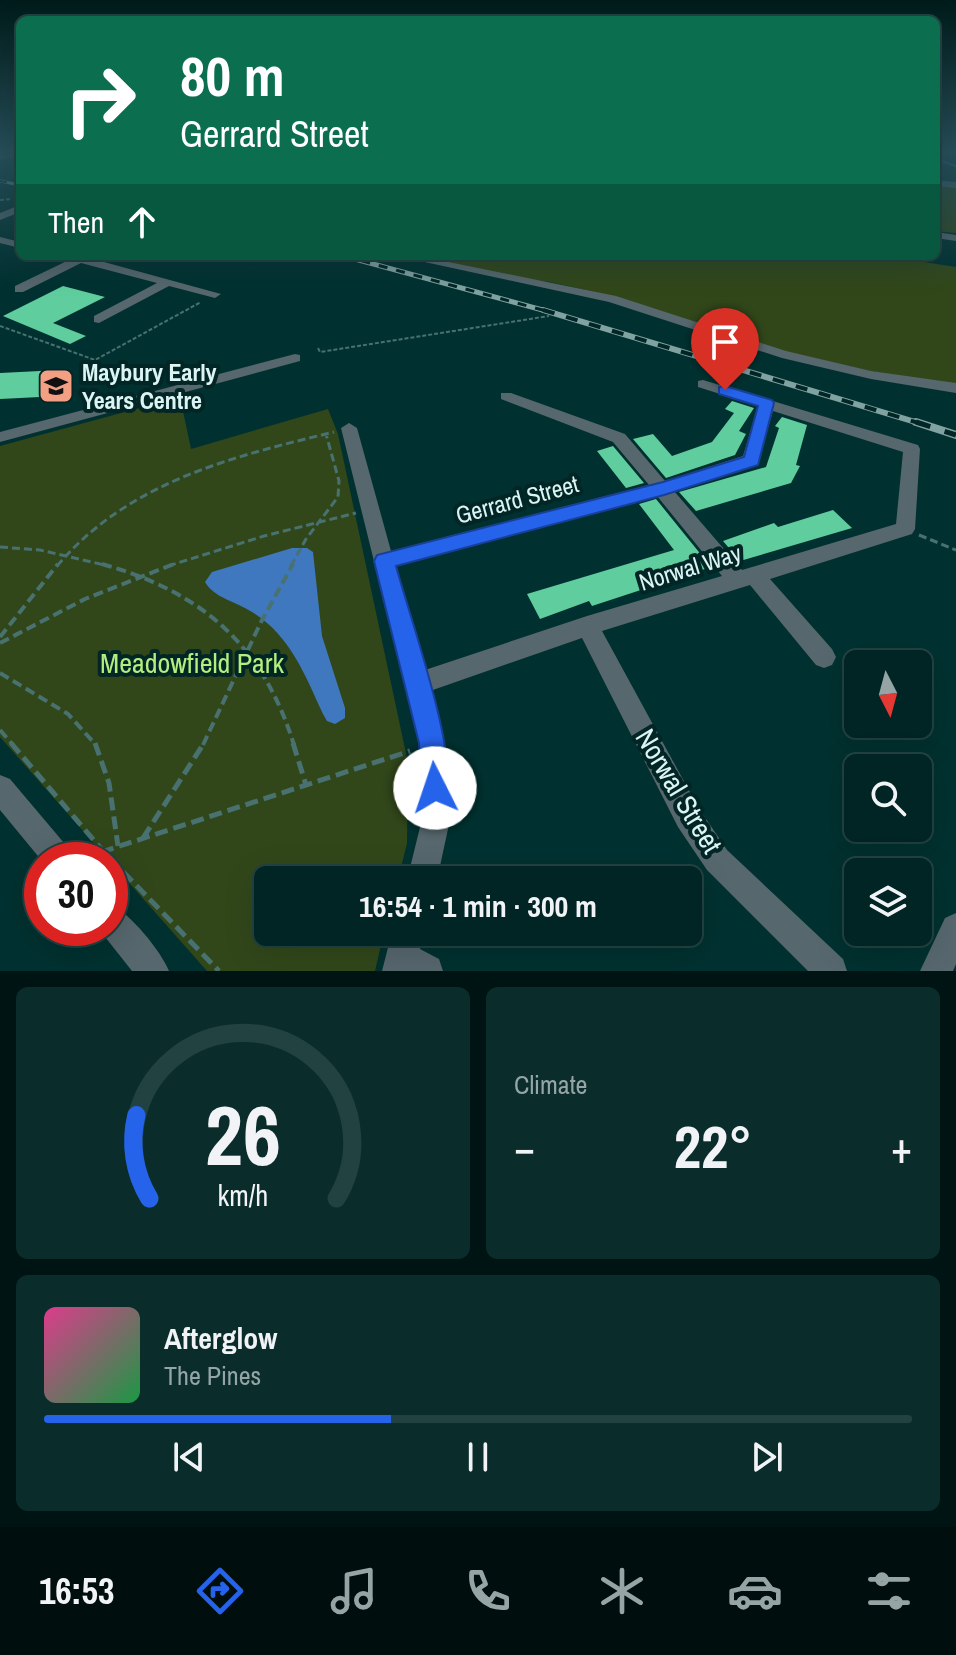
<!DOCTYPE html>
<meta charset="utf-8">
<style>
body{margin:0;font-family:"Archivo Narrow",sans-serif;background:#0a2d2c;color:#f1f3f6;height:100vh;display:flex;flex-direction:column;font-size:30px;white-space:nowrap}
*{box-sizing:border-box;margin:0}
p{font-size:26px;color:#95a5a6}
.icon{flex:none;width:44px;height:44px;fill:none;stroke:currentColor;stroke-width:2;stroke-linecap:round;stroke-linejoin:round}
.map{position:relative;height:971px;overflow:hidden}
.panel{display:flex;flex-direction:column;gap:16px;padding:16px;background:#001414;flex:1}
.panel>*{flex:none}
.guide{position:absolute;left:16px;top:16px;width:924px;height:244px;border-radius:12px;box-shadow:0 8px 32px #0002,0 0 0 2px #224241;background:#0b6e4f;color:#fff;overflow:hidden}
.needle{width:52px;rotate:174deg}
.buttons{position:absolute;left:844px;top:650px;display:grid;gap:16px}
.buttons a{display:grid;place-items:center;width:88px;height:88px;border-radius:12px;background:#002524;box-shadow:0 8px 32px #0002,0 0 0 2px #224241;font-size:40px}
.speed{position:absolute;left:24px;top:842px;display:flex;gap:16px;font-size:40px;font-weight:700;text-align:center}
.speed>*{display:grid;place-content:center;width:104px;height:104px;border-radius:50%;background:#002524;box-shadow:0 8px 32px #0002,0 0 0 2px #224241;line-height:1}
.speed .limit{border:12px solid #d22;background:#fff;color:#111}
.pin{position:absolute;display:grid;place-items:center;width:68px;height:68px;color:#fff;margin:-82px -34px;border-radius:50% 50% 50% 0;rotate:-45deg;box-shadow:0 0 8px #0007}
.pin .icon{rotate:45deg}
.me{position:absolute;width:88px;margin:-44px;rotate:356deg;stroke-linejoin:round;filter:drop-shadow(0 0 6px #0008)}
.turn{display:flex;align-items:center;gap:28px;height:168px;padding:0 32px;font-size:36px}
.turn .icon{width:104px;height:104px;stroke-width:2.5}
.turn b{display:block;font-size:56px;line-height:68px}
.then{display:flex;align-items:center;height:76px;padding:0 32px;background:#0003;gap:16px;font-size:30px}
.big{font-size:60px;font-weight:700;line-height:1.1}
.panel .tile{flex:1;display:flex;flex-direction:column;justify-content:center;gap:12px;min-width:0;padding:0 28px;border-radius:12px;background:#0a2d2c}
.panel .dial{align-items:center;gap:0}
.dial svg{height:208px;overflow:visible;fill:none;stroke:#224241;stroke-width:7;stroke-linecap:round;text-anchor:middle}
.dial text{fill:#f1f3f6;stroke:none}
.song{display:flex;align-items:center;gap:24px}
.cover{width:96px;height:96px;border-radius:12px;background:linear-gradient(135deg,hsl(330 70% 55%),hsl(140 70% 35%))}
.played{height:8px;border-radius:4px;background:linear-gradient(90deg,#2563eb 40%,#224241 40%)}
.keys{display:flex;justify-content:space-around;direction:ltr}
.heat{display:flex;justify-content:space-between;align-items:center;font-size:44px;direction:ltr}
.panel .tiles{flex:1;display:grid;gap:16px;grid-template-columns:1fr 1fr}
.tile:last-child{grid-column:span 2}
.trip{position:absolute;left:254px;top:866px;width:448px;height:80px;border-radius:12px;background:#002524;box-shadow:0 8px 32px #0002,0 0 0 2px #224241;font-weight:700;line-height:80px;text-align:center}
.tab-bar{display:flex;height:128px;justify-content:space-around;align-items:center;background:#000f0e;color:#95a5a6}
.tab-bar .icon{width:56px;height:56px}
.tab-bar .active{color:#2563eb}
.tab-bar b{font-size:36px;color:#f1f3f6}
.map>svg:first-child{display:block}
.green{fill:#31471a}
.water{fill:#3f78be}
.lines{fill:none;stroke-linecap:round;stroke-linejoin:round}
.stream{stroke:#3f78be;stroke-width:2}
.building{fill:#5fcd9d}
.path-far3{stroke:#487170;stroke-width:2;stroke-dasharray:4 2;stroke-linecap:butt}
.path-far2{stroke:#487170;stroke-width:3;stroke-dasharray:8 4;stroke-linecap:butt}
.path-far1{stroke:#487170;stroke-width:4;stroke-dasharray:10 5;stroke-linecap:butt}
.path{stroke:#487170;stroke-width:5;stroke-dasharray:13 6;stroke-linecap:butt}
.minor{fill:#56676d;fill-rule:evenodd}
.rail-far3-casing{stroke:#80a2a1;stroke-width:3}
.rail-far2-casing{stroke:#80a2a1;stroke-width:5}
.rail-far1-casing{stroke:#80a2a1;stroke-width:6}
.rail-casing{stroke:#80a2a1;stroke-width:8}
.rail-far3{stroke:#022625;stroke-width:2;stroke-dasharray:7;stroke-linecap:butt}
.rail-far2{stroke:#022625;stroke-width:3;stroke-dasharray:9;stroke-linecap:butt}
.rail-far1{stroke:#022625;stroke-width:4;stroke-dasharray:12;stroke-linecap:butt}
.rail{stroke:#022625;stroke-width:5;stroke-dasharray:15;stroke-linecap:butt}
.route{fill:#2563eb;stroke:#184099;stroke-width:2}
.labels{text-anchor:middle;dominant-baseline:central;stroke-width:8;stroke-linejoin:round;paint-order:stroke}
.poi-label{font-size:24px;font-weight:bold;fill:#dcf4f3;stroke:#022625;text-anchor:start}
.street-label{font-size:24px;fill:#dcf4f3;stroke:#022625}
.near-park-label{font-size:28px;fill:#b4ee7e;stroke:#022625}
.near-street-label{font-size:28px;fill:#dcf4f3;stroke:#022625}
</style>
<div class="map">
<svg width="956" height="971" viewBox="0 0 956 971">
<rect width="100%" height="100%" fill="#003130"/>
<path class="green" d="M936,184L956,186V233L936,231Z
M408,256H885L956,267V385L833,365L714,333L600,293L550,282L470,271Z
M180,397L191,449L328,409L338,434L408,763L407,843L398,880H268V932H384L375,971H207L0,737V446Z"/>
<path class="water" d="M292,548H307L313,552L322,636L345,708V718L335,724L327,721L323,714C305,675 290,635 252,612C237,602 214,598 205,582L212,572Z"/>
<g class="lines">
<path class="stream" d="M936,159L956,166"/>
</g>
<path class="building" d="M63,286L105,297L53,323L86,336L70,344L3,316Z
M60,370L40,397L0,399V373Z
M732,401L754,408L739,431L746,434L735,455L666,478L633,439L653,434L672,456L712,442L734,413L725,409Z
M782,417L807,425L796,465L800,466L791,483L696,511L679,492L766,467L779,428L775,426Z
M613,446L644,483L626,488L597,451Z
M656,499L711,567L592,606L589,601L540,619L527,594L674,550L639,504Z
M833,510L852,528L740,561L723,541L774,523L778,527Z"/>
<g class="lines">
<path class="path-far3" d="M0,200L12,199
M0,326L95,360L201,302
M318,348L320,352L549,316"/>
<path class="path-far2" d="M919,535L956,550
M0,547L40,550L109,566
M57,566C128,482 231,457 334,432
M168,566L264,536L356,513
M291,566L306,539L338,497L339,481L326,434"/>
<path class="path-far1" d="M102,564C202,592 263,645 294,745
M0,637L58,564
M0,643L85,599L174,564
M0,673L68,714L96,745
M0,730L13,745
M203,745L261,622L293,564"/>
<path class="path" d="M11,743L103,851L219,971
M95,743L109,783L118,846
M293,743L306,785
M143,838L204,743
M83,858L410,751"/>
<path class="minor" d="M20,153V157L0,159V155Z
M936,180L956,182V188L936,186Z
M20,205V212L0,220V213Z
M936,232L956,235V241L936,238Z
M0,237L20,242V248L0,243Z
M60,256H82L221,294L215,298L169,286L99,323L94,322V316L157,283L81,263L23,292H15V286L69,260Z
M397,256H419L616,296L786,351L871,371L956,383V393L871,379L782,358L609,302Z
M295,354L300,355V361L0,442V432Z
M703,380L918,445L920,449L915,529L912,534L770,579L832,649L836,657L832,665L824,668L816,665L750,585L602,631L698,807L727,850L843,959L847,971H808L707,870L678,827L582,638L430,691L445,743L451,815L437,880H407L423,815L419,743L341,428L349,423L357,428L391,551L649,485L613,442L501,399V393H511L625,434L665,481L743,456L758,406L698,387V381ZM773,411L903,452L896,524L742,570L674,491L757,464ZM657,496L722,576L587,616L425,670L396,566Z
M0,775L10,779L70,850L75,860L42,861L0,810Z
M110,904C130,913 161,951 169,971H132L98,928H110Z
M956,913V964L953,971H920L945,918Z
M392,932H424L420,949L439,959L443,971H382Z"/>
<defs>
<path id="rail-far3" d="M0,181L20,185"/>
<path id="rail-far2" d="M344,256L550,312"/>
<path id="rail-far1" d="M543,310L922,424"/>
<path id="rail" d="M916,422L956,435"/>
</defs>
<use href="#rail-far3" class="rail-far3-casing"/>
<use href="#rail-far2" class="rail-far2-casing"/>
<use href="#rail-far1" class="rail-far1-casing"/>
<use href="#rail" class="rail-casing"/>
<use href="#rail-far3" class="rail-far3"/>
<use href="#rail-far2" class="rail-far2"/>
<use href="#rail-far1" class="rail-far1"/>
<use href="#rail" class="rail"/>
</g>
<linearGradient id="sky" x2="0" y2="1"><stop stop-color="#001b1a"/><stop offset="0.53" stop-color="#264e59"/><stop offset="1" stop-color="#264e59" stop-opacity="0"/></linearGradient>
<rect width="956" height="288" fill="url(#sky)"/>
<path class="route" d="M725,386L772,400L774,403L758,465L664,495L396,566C408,612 461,760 445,797L435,802L426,797L421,788L419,743L374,561L377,555L663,482L744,457L758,406L719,394V387Z"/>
<defs>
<symbol id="school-square" viewBox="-11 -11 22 22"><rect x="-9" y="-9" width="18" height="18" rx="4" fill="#f39f84" stroke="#022625"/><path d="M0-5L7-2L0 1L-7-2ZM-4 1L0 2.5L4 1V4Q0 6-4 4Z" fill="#111"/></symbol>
</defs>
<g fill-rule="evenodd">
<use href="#school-square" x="36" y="366" width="40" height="40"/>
</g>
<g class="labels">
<g class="poi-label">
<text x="82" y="372">Maybury Early<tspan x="82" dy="28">Years Centre</tspan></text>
</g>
<g class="street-label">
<text transform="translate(517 499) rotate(-15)">Gerrard Street</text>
<text transform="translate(690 567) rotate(-17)">Norwal Way</text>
</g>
<g class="near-park-label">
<text x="192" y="663">Meadowfield Park</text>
</g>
<g class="near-street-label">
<text transform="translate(679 791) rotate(59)">Norwal Street</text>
</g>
</g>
</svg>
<div class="buttons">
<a><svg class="needle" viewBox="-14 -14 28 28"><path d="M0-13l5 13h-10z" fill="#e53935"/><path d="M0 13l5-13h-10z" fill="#95a5a6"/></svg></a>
<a><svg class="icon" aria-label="search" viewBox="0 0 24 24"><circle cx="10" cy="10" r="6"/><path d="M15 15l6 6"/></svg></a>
<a><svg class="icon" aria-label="layers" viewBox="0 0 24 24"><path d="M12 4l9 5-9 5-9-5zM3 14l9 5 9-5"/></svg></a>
</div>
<div class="speed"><div class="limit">30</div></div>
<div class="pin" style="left:725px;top:390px;background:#d93025"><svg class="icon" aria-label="arrive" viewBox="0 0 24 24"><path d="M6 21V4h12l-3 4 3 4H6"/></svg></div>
<svg class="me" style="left:435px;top:788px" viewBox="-20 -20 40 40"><circle r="19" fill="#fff"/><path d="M0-13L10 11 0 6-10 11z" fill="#2563eb"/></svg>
<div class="trip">16:54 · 1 min · 300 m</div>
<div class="guide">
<div class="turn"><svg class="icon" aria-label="right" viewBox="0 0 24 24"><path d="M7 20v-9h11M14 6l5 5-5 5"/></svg><div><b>80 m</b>Gerrard Street</div></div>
<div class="then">Then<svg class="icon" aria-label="ahead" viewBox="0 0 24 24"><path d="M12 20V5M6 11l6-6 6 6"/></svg></div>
</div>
</div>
<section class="panel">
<div class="tiles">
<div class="tile dial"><svg viewBox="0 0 100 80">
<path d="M14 69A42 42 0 1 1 86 69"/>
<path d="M14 69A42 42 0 0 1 9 37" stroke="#2563eb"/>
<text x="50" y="56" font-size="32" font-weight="700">26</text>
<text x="50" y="72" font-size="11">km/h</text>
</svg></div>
<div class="tile"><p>Climate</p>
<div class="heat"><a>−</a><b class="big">22°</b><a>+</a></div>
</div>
<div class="tile">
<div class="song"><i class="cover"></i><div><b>Afterglow</b><p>The Pines</p></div></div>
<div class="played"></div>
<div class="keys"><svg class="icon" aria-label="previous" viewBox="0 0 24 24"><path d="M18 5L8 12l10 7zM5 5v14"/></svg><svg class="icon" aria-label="pause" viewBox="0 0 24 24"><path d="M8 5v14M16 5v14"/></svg><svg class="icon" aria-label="next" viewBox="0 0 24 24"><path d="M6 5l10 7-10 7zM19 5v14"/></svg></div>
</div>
</div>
</section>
<nav class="tab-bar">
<b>16:53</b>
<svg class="icon active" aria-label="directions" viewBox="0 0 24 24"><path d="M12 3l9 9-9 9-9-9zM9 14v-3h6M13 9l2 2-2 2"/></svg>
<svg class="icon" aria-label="music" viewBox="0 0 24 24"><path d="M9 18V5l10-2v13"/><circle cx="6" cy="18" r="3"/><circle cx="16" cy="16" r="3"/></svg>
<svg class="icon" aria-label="phone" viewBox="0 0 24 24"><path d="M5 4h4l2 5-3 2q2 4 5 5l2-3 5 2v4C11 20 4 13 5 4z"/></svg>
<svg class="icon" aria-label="climate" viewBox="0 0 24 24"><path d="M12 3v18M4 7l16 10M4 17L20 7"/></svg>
<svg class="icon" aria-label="car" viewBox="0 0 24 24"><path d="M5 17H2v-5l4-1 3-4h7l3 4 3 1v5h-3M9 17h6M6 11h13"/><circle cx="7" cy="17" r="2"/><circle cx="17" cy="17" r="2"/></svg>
<svg class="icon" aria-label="filters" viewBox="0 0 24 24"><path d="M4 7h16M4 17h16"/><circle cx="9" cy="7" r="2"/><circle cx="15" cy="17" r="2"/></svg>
</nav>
